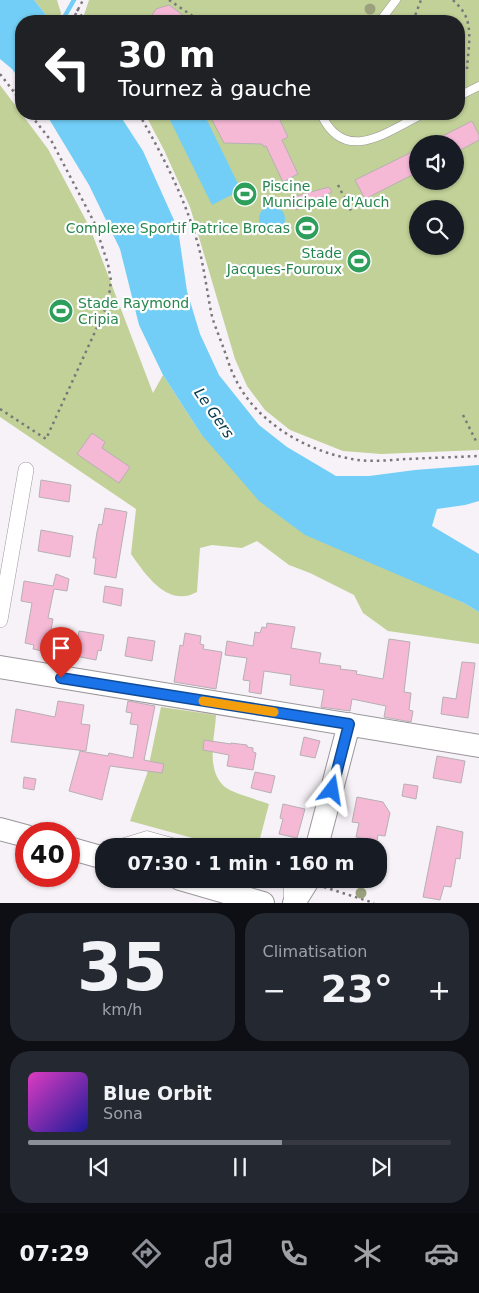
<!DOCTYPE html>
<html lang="fr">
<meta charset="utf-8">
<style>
body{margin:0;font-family:"DejaVu Sans",sans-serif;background:#242831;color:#f1f3f6;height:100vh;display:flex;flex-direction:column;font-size:19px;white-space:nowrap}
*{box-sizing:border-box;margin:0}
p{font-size:16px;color:#9ea1a6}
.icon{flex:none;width:28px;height:28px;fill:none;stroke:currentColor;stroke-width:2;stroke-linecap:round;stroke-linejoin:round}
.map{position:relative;height:903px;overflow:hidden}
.drawer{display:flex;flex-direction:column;gap:10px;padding:10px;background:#0d0f14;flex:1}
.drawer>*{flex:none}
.top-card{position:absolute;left:15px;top:15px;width:450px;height:105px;border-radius:20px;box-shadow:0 1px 4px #0004;background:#202124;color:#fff;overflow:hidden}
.controls{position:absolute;left:409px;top:135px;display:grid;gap:10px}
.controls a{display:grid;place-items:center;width:55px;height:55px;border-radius:50%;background:#171b24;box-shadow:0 1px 4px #0004;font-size:25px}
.speed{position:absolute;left:15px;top:822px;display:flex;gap:10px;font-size:25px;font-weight:700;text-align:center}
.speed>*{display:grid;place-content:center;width:65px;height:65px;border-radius:50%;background:#171b24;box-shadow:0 1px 4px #0004;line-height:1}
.speed .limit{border:8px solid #d22;background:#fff;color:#111}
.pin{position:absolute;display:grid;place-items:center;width:42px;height:42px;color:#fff;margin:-51px -21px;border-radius:50% 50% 50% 0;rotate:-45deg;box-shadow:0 0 5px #0007}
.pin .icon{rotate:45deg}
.me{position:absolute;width:55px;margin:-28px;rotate:14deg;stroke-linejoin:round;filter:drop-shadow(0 0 4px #0008)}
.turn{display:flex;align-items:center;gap:18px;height:105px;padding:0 20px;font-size:22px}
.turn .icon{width:65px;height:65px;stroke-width:2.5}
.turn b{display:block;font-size:35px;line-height:42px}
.big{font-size:38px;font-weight:700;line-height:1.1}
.drawer .card{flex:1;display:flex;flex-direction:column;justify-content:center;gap:8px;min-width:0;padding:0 18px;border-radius:20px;background:#242831}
.drawer .dial{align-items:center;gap:0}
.dial b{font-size:65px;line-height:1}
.song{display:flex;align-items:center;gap:15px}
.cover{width:60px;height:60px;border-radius:8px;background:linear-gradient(135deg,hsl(310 70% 55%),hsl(240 70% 35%))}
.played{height:5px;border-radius:2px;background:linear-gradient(90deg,#8c9099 60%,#363941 60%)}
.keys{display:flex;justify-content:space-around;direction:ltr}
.heat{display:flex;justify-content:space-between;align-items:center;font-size:28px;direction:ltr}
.drawer .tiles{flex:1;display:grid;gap:10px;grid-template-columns:1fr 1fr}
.card:last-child{grid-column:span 2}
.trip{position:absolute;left:95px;top:838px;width:292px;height:50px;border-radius:20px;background:#171b24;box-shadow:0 1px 4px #0004;font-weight:700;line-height:50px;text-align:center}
.dock{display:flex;height:80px;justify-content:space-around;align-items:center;background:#090b0e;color:#9ea1a6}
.dock .icon{width:35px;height:35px}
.dock .selected{color:#8c9099}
.dock b{font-size:22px;color:#f1f3f6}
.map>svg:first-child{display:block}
.green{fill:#c1d197;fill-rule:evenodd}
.water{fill:#72cef6}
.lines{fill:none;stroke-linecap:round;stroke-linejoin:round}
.stream{stroke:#72cef6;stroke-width:4.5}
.building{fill:#f5b9d6;stroke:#b7b0b3}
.lane-casing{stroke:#9b969b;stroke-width:9}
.street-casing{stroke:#9b969b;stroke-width:16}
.secondary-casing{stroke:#9b969b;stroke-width:24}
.path{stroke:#7a777a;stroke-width:2.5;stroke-dasharray:2.5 4;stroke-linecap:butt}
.lane{stroke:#fff;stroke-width:8}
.street{stroke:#fff;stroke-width:15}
.secondary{stroke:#fff;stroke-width:22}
.tree{fill:#9ba17c}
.route-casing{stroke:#114b97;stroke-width:12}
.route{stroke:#1a73e8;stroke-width:9}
.slow{stroke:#f59e0b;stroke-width:9}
.labels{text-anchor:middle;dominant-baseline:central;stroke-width:4.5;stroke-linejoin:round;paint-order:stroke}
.leisure-label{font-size:14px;fill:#27864d;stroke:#fff;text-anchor:start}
.water-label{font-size:15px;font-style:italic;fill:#00384b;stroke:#fff}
</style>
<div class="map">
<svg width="479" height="903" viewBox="0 0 479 903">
<rect width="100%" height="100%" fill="#f7f2f7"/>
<path class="green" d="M34,0H57L61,13L59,21H51Z
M89,0H479V450L381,454L343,451L290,430L265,410L247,386L235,359L190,207L164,150L145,114H459V21H96L95,19L84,15ZM418,144H455V181H418ZM418,209H455V246H418Z
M0,85L48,149L90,228L153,393L163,375L201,434L390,570L464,603L479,612V644L388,631L363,613L354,595L310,573L289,565L257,541L242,548L212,545L200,548L197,592C194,593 189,596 186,596C162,600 143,571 131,554L136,509L0,417Z
M161,707L216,715C215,737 205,770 225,787C232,793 259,800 269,804L258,846H222L130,821L147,774Z"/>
<path class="water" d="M0,0H34L51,21H21V81L12,69L0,59Z
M46,114H119L143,151L178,229L187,291L200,334L219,375L259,425L287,447L336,476H369L415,470L479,465V501L465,505L437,509L432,526L479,554V612L464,603L305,535L259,501L201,434L163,375L139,325L120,249L89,185Z
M167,114H204L241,190L212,205Z
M259 219a13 13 0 1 1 26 0a13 13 0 1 1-26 0Z"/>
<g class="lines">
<path class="stream" d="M62,21L74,0"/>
</g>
<path class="building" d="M169,5L191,21H148L156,9Z
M209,114H277L288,137L282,140L298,174L283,182L266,146L264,147L262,144L224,143Z
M472,121L479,135V140L455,153V144H427Z
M418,149V172L365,199L355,180Z
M329,187L332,192L296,210L289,198Z
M92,433L105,442L102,448L130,467L119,483L77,454Z
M41,480L71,485L69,502L39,497Z
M105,508L127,512L116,578L94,574L96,558H93L97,532L99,524L102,525Z
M41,530L73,536L70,557L38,551Z
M56,574L69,579L67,591L54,589L48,618L53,619L47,652L33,649L34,645L25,643L32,603L21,601L24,581L53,586Z
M105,586L123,589L121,606L103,602Z
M267,623L295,627L291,648L321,653L319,663L341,666L340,669L357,671L356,674L383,679L389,639L410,642L404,692L411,693L409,710L413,711L411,722L384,717L386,706L352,699L350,711L321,707L324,690L290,685L291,675L264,671L261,694L249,692L250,681L243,680L247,658L225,655L227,641L253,646L255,632L260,633L262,627L266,628Z
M79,631L104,635L101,651L98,650L96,660L75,656Z
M185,633L201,636L200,644L204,645L203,649L222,652L216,689L174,682L180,645L183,646Z
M128,637L155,641L152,661L125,656Z
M462,662L475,663L468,718L441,714L443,697L456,699Z
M58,701L84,705L81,724L90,725L86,751L11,742L16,709L55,717Z
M128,701L155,706L144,760L164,764L162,773L110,766L102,800L69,791L80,751L108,756L109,753L133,758L138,725L130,724L132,713L126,712Z
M304,737L320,741L315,758L300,755Z
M204,740L231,744V743L247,745V747L253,748V752L256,753L253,770L227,766L229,755L203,750Z
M437,756L465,761L461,783L433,778Z
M255,772L275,776L271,793L251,788Z
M24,777L36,779L34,790L23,788Z
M404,784L418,786L416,799L402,796Z
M357,797L383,802L390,813L385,836L378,835L377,841L356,837L359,823L352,822Z
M283,804L305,809L297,838L279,834L283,819L280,818Z
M437,826L463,832L460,859L456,858L451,887L444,886L440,900L423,897Z"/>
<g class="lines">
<defs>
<path id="lane" d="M380,21L396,0
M459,96L479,86
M321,114C345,166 388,131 423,114
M111,846L147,835L187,846
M284,879L288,882V901"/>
<path id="street" d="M0,620L26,470"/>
<path id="secondary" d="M0,667L479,746
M0,829L26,836
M317,846L349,724
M69,848L104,858
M180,879L263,903
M294,903L309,879"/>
</defs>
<use href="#lane" class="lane-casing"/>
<use href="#street" class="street-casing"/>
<use href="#secondary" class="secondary-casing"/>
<path class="path" d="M169,0L200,21
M453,0C457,4 461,8 464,13C473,28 468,52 467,69
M77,9L85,21
M72,21L83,0
M413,21L421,0
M0,74L14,92
M21,84L14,92L21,102
M139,114C163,156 186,200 199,248C204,269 207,290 211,312C213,322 218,333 222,344C226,354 229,366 234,376C255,423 309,453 358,460C374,462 391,460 407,459C431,458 455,457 479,456
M338,185L351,211
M0,409L46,439L105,310L109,296L111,281L108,264L94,222L52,142L30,114
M463,415L477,443
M324,887L374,903"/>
<use href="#lane" class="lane"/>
<use href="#street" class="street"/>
<use href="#secondary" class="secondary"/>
</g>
<g class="tree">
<circle cx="370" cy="9" r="5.5"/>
<circle cx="361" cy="893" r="5.5"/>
</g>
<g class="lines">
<defs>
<path id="route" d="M61,678L349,724L332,790"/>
</defs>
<use href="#route" class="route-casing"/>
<use href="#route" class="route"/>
<path class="slow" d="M203,701L274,712"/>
</g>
<defs>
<symbol id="stadium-disc" viewBox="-11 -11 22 22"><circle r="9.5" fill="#2e9e5b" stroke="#fff"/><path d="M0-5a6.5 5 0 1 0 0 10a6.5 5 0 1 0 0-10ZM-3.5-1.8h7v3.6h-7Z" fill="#fff"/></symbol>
</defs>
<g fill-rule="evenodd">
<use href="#stadium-disc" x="231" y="180" width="28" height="28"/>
<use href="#stadium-disc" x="293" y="214" width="28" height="28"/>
<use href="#stadium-disc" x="345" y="247" width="28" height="28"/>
<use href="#stadium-disc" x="47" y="297" width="28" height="28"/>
</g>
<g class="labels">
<g class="leisure-label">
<text x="262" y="186">Piscine<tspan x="262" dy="16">Municipale d'Auch</tspan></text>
<text x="290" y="228" text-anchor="end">Complexe Sportif Patrice Brocas</text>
<text x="342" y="253" text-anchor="end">Stade<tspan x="342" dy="16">Jacques-Fouroux</tspan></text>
<text x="78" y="303">Stade Raymond<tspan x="78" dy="16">Cripia</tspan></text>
</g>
<g class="water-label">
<text transform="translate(214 413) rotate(55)">Le Gers</text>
</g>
</g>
</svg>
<div class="controls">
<a><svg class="icon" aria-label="sound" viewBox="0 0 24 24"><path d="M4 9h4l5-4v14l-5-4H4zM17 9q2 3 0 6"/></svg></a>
<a><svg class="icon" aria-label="search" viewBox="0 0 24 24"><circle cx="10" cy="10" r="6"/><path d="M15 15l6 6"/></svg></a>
</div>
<div class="speed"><div class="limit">40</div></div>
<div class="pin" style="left:61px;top:678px;background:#d93025"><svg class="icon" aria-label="arrive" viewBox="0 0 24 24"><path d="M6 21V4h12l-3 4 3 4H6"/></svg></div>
<svg class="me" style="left:332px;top:790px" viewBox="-20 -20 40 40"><path d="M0-17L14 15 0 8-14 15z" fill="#1a73e8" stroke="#fff" stroke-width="4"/></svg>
<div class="trip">07:30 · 1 min · 160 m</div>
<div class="top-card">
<div class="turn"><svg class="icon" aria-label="left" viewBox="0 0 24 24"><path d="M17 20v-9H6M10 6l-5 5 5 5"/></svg><div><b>30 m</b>Tournez à gauche</div></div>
</div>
</div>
<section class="drawer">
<div class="tiles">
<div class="card dial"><b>35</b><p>km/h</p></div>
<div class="card"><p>Climatisation</p>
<div class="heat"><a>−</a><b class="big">23°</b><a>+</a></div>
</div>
<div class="card">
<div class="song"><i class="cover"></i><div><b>Blue Orbit</b><p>Sona</p></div></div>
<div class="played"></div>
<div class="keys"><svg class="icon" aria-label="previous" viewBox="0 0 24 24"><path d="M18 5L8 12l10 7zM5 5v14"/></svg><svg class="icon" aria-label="pause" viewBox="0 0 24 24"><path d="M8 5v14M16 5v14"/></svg><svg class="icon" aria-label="next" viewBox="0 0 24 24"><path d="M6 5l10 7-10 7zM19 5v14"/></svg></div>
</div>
</div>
</section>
<nav class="dock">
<b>07:29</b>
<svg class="icon selected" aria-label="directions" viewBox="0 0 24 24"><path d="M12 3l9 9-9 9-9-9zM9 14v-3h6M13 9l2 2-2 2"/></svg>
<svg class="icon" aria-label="music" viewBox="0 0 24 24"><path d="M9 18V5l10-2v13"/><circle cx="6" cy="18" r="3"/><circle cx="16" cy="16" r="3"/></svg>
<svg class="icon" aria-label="phone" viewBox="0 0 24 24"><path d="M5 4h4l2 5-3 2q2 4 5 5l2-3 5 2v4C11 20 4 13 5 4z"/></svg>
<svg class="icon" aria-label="climate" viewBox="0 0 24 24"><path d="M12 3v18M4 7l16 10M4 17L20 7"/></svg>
<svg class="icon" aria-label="car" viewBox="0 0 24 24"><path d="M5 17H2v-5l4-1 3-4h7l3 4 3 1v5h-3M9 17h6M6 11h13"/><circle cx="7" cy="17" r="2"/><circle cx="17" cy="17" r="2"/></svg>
</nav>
